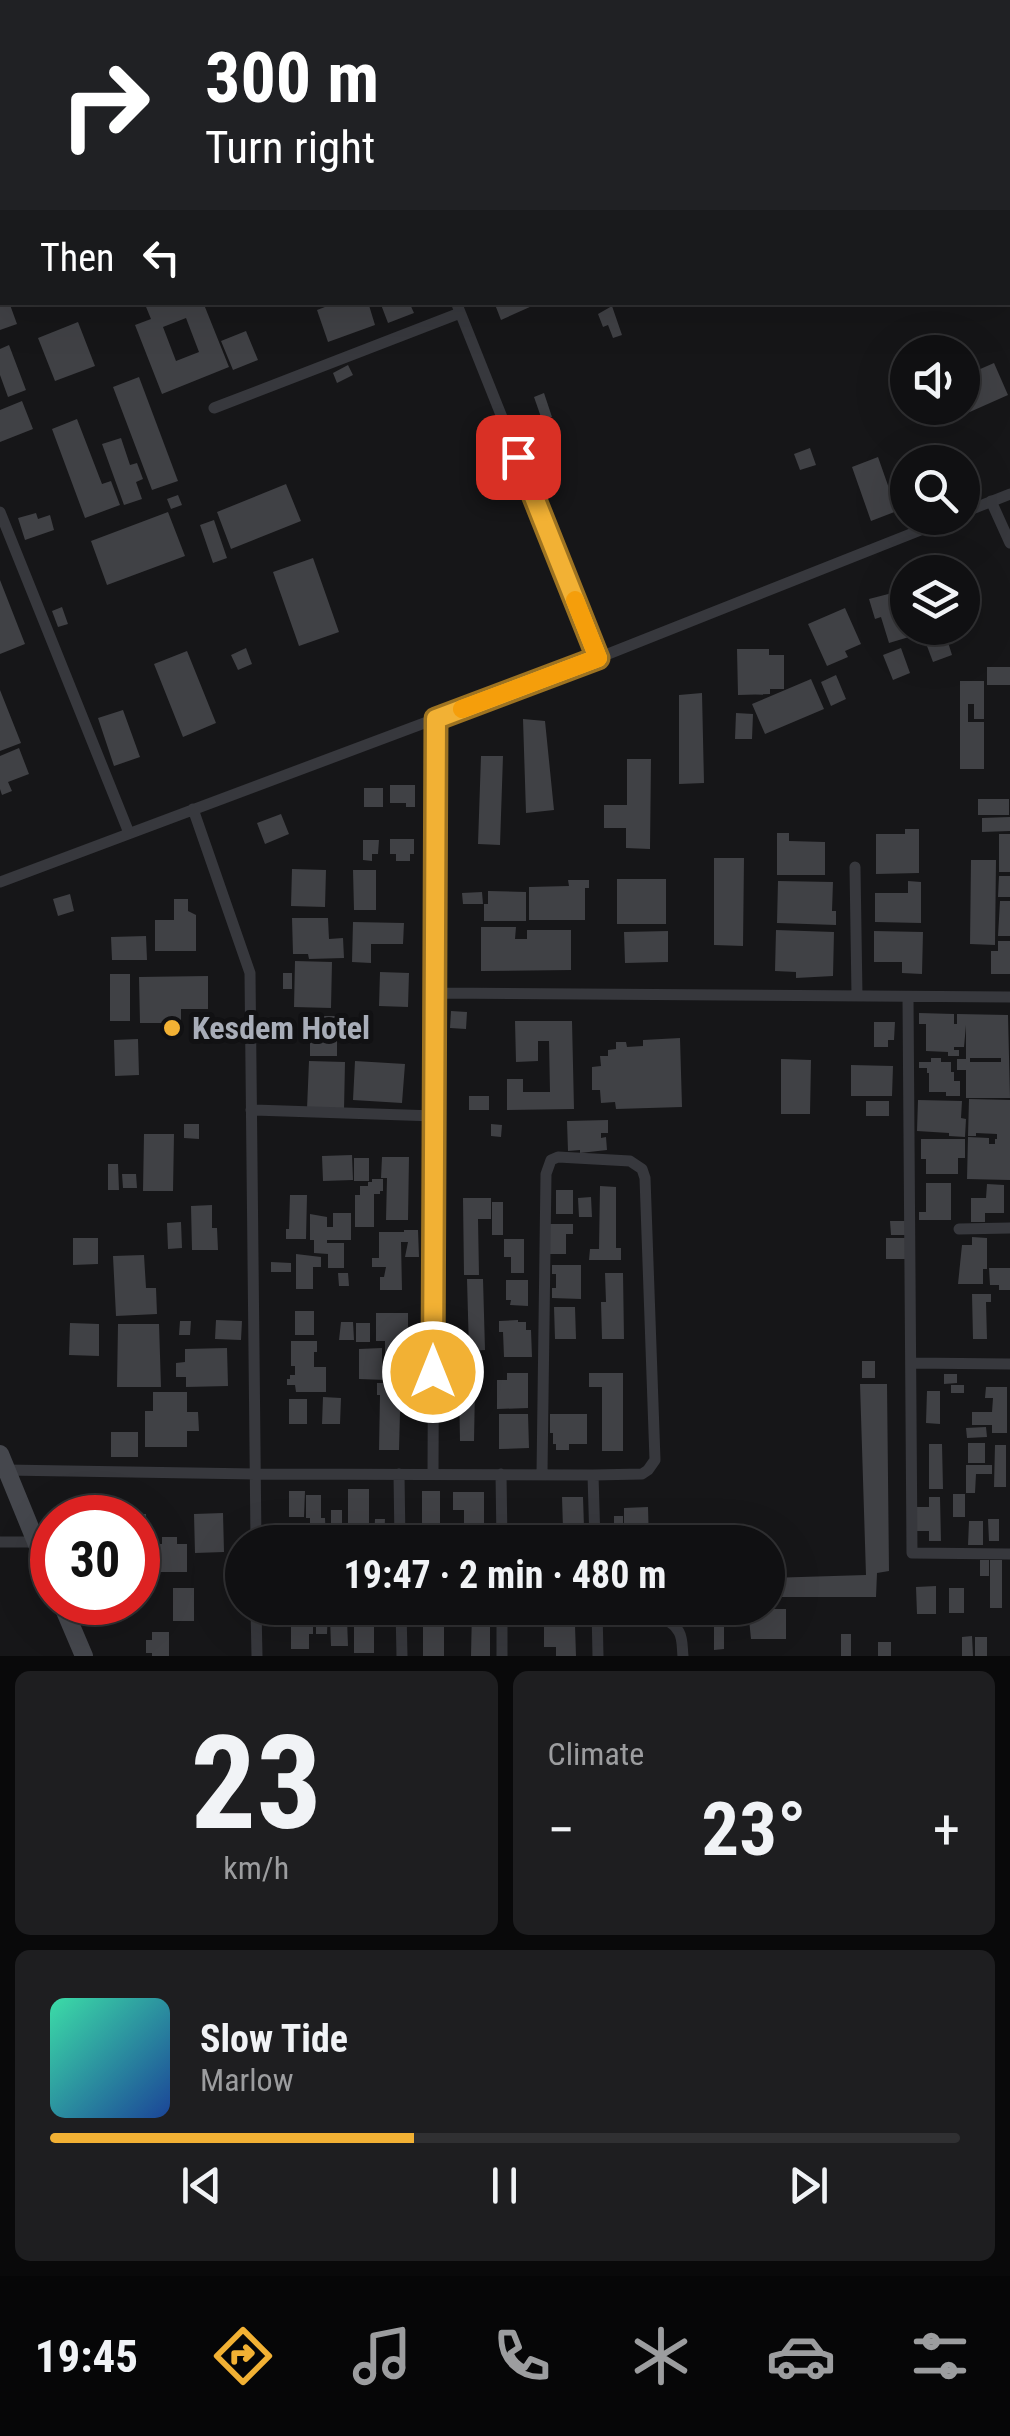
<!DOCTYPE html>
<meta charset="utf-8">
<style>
body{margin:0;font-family:"Roboto Condensed",sans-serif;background:#1e1e20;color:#f1f3f6;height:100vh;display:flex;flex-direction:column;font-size:38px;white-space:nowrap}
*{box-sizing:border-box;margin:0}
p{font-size:32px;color:#9c9d9f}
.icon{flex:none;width:55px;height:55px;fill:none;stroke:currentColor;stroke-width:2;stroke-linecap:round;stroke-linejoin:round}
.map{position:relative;height:1656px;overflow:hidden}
.drawer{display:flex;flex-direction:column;gap:15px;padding:15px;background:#09090a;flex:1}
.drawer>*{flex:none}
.banner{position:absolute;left:0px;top:0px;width:1010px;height:305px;box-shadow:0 10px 40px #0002,0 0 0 2px #303032;background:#202124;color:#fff;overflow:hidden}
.fabs{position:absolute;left:890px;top:335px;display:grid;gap:20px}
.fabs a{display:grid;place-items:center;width:90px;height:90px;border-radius:50%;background:#101012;box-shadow:0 10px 40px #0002,0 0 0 2px #303032;font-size:50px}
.speed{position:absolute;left:30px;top:1495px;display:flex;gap:20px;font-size:50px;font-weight:700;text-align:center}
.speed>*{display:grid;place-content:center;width:130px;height:130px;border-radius:50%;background:#101012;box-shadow:0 10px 40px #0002,0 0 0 2px #303032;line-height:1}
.speed .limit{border:15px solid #d22;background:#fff;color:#111}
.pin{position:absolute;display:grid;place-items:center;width:85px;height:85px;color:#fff;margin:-42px;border-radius:20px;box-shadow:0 5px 15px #0006}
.me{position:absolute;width:110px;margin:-55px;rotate:0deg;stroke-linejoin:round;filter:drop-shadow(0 0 8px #0008)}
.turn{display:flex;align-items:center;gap:35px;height:210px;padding:0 40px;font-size:45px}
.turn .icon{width:130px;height:130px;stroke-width:2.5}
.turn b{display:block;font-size:70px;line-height:85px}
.then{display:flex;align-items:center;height:95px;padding:0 40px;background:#0003;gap:20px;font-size:38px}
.big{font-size:75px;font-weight:700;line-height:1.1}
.drawer .tile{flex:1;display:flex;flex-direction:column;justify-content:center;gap:15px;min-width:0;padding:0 35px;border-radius:15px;background:#1e1e20}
.drawer .dial{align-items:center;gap:0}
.dial b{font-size:130px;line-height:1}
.song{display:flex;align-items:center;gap:30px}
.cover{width:120px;height:120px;border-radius:15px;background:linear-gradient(135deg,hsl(160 70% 55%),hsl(220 70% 35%))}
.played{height:10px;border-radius:5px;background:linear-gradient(90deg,#f2b134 40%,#303032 40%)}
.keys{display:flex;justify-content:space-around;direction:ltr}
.heat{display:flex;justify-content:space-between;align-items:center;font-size:55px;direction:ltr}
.drawer .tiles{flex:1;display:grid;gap:15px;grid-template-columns:1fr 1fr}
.tile:last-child{grid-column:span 2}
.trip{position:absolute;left:225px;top:1525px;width:560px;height:100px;border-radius:50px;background:#101012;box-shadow:0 10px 40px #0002,0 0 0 2px #303032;font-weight:700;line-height:100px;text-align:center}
.tab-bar{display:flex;height:160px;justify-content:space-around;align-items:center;background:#060607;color:#9c9d9f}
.tab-bar .icon{width:70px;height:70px}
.tab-bar .current{color:#f2b134}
.tab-bar b{font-size:45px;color:#f1f3f6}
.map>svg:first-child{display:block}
.building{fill:#404145;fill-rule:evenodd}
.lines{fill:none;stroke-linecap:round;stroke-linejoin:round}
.street{stroke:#37383d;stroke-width:11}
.secondary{stroke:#45474d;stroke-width:18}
.route-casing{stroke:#9d7322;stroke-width:25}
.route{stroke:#f2b134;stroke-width:18}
.slow{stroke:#f59e0b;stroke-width:18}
.poi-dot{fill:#f2b134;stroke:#111113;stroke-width:4}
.labels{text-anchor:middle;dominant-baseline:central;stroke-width:10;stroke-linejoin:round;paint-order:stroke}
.poi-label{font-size:32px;font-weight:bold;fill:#a8adb8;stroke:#111113;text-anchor:start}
</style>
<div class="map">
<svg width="1010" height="1656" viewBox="0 0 1010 1656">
<rect width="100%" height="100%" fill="#161618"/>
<path class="building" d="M0,302H9L17,324L0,330Z
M144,302H203L229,367L162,394L135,325L151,319ZM186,318L199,352L176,361L163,327Z
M338,302H368L375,325L328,342L317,310Z
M380,302H409L414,313L388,323Z
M494,302H541L501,320Z
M612,306L622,335L613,338L608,325L603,327L598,314Z
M78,322L95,366L55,381L38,338Z
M246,331L258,360L233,370L221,341Z
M9,345L26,390L8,397L0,375V349Z
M994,363L1008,395L936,427L927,408H962V377Z
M348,365L353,375L337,383L333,373Z
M139,377L178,481L152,490L113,387Z
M544,393L552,417L542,420L534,397Z
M22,401L33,429L0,442V410Z
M77,419L102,484L111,481L120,505L85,518L52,429Z
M121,438L130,465L137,463L143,479L136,482L142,499L124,505L102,444Z
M810,448L816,465L800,470L794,454Z
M878,457L897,511L871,521L852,467Z
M286,484L301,521L231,549L217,512Z
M178,495L182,505L171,509L167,499Z
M168,512L185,556L107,585L91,541Z
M36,513L38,519L50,515L54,530L25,540L18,518Z
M214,520L227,558L213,563L200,525Z
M313,558L339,632L299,646L273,572Z
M965,566L981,606L962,613V572H951Z
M0,580L25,644L0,654Z
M896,592L897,596L908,593V628H917L919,634L889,643L881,617L875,619L869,599Z
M62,607L68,624L58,627L52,611Z
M845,608L861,644L845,651L848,657L827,666L808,624Z
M947,639L952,655L933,662L927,646Z
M246,648L252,664L238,670L231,655Z
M901,648L910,673L893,680L883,655Z
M737,649H769V655H784V689H770V694L738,695Z
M187,651L216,723L183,737L154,664Z
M987,667H1010V685H987Z
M836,675L846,699L831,706L821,682Z
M811,679L824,709L765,734L752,704Z
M960,681H984V719H974V704H968V722H984V769H960Z
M0,690L21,743L0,751Z
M702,693L704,783L679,784V695Z
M123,710L140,757L114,766L98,718Z
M736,713L753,714L752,739H735Z
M523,719L545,721L554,810L526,813Z
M19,748L29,774L8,782L12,791L2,795L0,789V756Z
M481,756H503L500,845L478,844Z
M627,759H651L650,849L626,848V828H604V805H627Z
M390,785H415V807H406V803H390Z
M364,788H383V807H364Z
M978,799H1009V815H978Z
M281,814L289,834L265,844L257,823Z
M1010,817V831L982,832V818Z
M905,829H919V873L876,874V834H905Z
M777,833H789V841L825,842V875H777Z
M999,834H1010V872H999Z
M390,839H414V854H410V861H396V854H390Z
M363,840H379L378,854H372V861L363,860Z
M714,858H744L743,946L714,945Z
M971,860H996L995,945L970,944Z
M292,869L326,870L325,907L291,906Z
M353,870H376V910H354Z
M999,876H1010V897H998Z
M617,879H666V924H617Z
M568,880H589V888H585V920H529V887L569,886Z
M778,881L833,882L832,911H836V925L777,923Z
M908,881L921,882V923L875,922V893H908Z
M488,891L526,892V921H484V904H488Z
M482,892L483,904H463L462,893Z
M70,894L74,911L58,916L53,899Z
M174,899H188V911L196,915V951H155V920H174Z
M1000,901H1010V936H998Z
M292,918H328L329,939L343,938L344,958L309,959L308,954H293Z
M353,922L404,923L403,944H371V963L352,962Z
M481,927H516L515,939H527V930H571V970L481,971Z
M776,930L834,932L833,976L796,978V972L775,971Z
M668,931V962L625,963L624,932Z
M874,931L923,932L922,974L902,973V962H874Z
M146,936L147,960H112L111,937Z
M998,941H1010V974H991V951H998Z
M295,961L332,962L331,1008L294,1007Z
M380,972L409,973L408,1007L379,1006Z
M283,973H292V989H283Z
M110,974H130V1021H110Z
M208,976V1009H181V1023H140L139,977Z
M451,1011L467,1012L466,1029L450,1028Z
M919,1013L954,1014V1024H957V1014L1008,1015L1010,1098H966V1070H957V1059H966V1025L964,1047H954V1050H959V1056H948V1052L926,1051V1024H919ZM970,1058H1001V1062H970Z
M310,1016H337V1056H310Z
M515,1021H572L574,1109L507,1110V1079H523V1092H550L549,1041H538V1061L516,1062Z
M874,1022H895L894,1040H888V1047H874Z
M680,1038L682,1107L616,1109L615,1102L601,1103L600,1090H592V1067L601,1066L600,1056H608V1050L616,1049V1042H626L627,1047L643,1046V1040Z
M138,1039L139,1075L115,1076L114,1040Z
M931,1058H941V1062H951V1072H954V1081H960V1096H946V1092H929V1073H927V1068H919V1062H931Z
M781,1059L811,1060L810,1114H781Z
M309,1061L345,1062L344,1110L307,1109Z
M355,1061L405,1064L402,1103L353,1100Z
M851,1065L893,1066L892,1096H851Z
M469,1096H489V1110H469Z
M969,1099L1010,1100V1180L967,1179L968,1137L989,1138V1144H995V1139H997V1134L976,1133V1136H968Z
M918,1100L962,1101L961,1118L966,1119L965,1137L949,1136V1133L917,1131Z
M866,1101H889V1116H866Z
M608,1120V1133H601V1138L606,1137L607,1150L580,1153V1150L568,1151L567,1121Z
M184,1124H199V1139L184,1138Z
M491,1124L502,1125L501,1137L491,1136Z
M144,1134H174L173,1191H143Z
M921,1139H965V1158H958V1174H926V1159H921Z
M352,1155L353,1180L323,1181L322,1156Z
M382,1157H409L408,1220H386L387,1178H381Z
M354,1158H369V1181H354Z
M108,1164H118L119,1190H108Z
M122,1174H136L137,1188H123Z
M372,1179H383V1191H380V1194H374V1227H355V1195H360V1186H368V1182H372Z
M926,1183H951V1220H919V1212H926Z
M987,1184L1004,1185V1213H985V1222H971V1198H986Z
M600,1186L616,1187V1248H621V1260H589L590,1249H599Z
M556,1190H573V1214H556Z
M290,1195H307L306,1239H286V1229H289Z
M591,1197L592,1217H579L578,1198Z
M463,1198H491V1219H478L479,1275H464Z
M492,1202H503V1235H492Z
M212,1205V1228H217L218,1250H192L191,1206Z
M333,1213H351V1240H327V1243H344V1268H328V1254L314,1253V1240H310V1214L327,1217V1227H333Z
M890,1221H905L906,1235H891Z
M181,1222L182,1248L168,1249L167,1223Z
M547,1224H573V1234H566V1254H547Z
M404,1230H418L419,1257H405L408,1242H401L402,1290H380V1277H384L386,1267H372V1258H379V1232H404Z
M972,1237L987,1238V1269H983V1284H958L962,1245H972Z
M73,1238H98V1264L73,1265Z
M886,1238H909V1259H886Z
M504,1239H524V1273H511V1257H504Z
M296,1254L321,1257V1267H313V1289H296Z
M144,1255L146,1288H156L157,1314L116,1316L113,1256Z
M271,1262L291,1263V1272H271Z
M552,1265H581V1299L552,1298V1288H556V1274H552Z
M989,1268H1010V1290H999V1285H990Z
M338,1273H348L349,1286H339Z
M605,1273H623L624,1339H602L601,1302H606Z
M467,1279H483L485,1350L469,1351Z
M506,1280H528V1306L510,1305L511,1300H506Z
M972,1294H991V1302H986L987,1339H973Z
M554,1307H575L576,1339H555Z
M295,1311H314V1335H295Z
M376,1313H408V1355H414V1381L359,1379V1349L382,1348V1369H385V1341H376Z
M216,1320L242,1321L241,1340L215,1339Z
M518,1320V1322H526V1330H531L532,1357H504L503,1332H499V1321Z
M180,1321H191L190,1335H179Z
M341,1322H353L354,1340H339Z
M70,1323L99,1324V1356L69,1355Z
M356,1323H370V1342H356Z
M118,1324H159L161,1387H117Z
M291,1341H317V1352H314V1367H326V1392H296L295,1385H287V1379H290V1375H295V1366H291Z
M227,1348L228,1386L186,1387V1377H176V1363L185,1362V1349Z
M862,1361H875V1378H862Z
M507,1373H528V1408L497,1409V1380H507Z
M589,1373H623V1451H602V1387H589Z
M944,1374H957V1383L944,1384Z
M377,1383H400V1399L405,1400V1412H400L399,1450H379L380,1395H377Z
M860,1384H887L889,1571L877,1573L876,1597H768V1578L866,1575Z
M951,1385H964V1393H951Z
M459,1387H475L474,1441H460Z
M986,1387H1007V1433H992V1425H972V1412H992L993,1398H985Z
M927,1391H940V1424L926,1423Z
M153,1392H187V1412H198L199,1431H187V1447H145V1411H153Z
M407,1394H414V1409H407Z
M323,1397L341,1398L340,1424H322Z
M289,1399H307V1424H289Z
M499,1414H528L529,1448L499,1449Z
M550,1414H587V1444H569V1450H556V1444H553V1433H550Z
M986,1427L987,1437L967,1438L966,1428Z
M111,1432H138V1457H111Z
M968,1443H985V1463H968Z
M929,1444H942L943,1489H929Z
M995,1445H1006V1487H994Z
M966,1465H992V1474H976L975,1493H966Z
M348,1489H369V1542H348Z
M289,1491H305L304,1517H289Z
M422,1491H440V1542H408V1532H422Z
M453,1492H484V1542H453V1533H464V1510H453Z
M953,1494H965V1517H953Z
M306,1495H321V1518H325L326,1540L310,1541V1518H306Z
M562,1497H583L584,1527L563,1528Z
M929,1497H940L941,1541H929V1531H916V1507H929Z
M648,1507L649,1542H623V1536H633V1530H624V1508Z
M331,1510H342V1528H331Z
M223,1513L224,1552L195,1553L194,1514Z
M115,1514H146L147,1558L138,1559V1518H115Z
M614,1516H623V1533H614Z
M375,1519H385L384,1542L374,1541Z
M988,1519H999V1541H989Z
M969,1521H983V1545H968Z
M284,1523H306V1542H284Z
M343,1533V1542H331V1534Z
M162,1537H177V1544H187V1572H155V1544H162Z
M980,1560H989V1576H980Z
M990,1560H1002V1608H990Z
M936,1586V1614H917L916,1587Z
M173,1588H194V1621H173Z
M949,1588H964V1613H949Z
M291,1608H313V1634H309V1649H291V1624H286V1610H291Z
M316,1608H328L327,1634H316Z
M354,1608H374V1653H354Z
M415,1608H444V1656H423V1615H415Z
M472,1608H490V1656H471Z
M748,1609H786V1639H751Z
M330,1618H347L348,1646H331Z
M544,1625H575L576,1656H556V1647H544Z
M714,1626H724V1649L714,1650Z
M152,1632H169V1656H152V1653H146V1640H152Z
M841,1634H851V1656H841Z
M972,1636L973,1656H962V1637Z
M975,1637H987V1656H975Z
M878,1642H891V1656H878Z"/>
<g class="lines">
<path class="street" d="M654,0L655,2
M456,302L598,658
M214,408L460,313
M991,501L1010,543
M0,512L129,833
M962,513L1010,494
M193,809L250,973L256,1542
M855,867L857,996
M0,882L598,658L951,518
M435,993L1010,997
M908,997L912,1553L1010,1554
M251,1110L435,1116
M959,1229L1010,1228
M911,1363L1010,1364
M6,1470L255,1474L593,1475L642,1474L648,1470L655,1460L645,1178L642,1169L630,1161L558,1157L551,1160L546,1174L542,1474
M399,1474L400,1542
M433,1474L436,719
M501,1474L502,1542
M593,1475L595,1542
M0,1542H36
M256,1608L257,1656
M401,1608L402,1656
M502,1608V1656
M597,1608L598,1656
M612,1608C633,1610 667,1611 679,1632C683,1639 682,1648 683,1656"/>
<path class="secondary" d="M437,2L444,0
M0,180L2,179
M0,1454L52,1581
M61,1602L84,1656"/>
</g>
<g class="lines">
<defs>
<path id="route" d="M433,1372L436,719L598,658L518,457"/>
</defs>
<use href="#route" class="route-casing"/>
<use href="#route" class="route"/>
<path class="slow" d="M462,709L598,658L575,600"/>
</g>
<circle class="poi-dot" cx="172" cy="1028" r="10"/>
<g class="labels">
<g class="poi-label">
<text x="192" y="1028">Kesdem Hotel</text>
</g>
</g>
</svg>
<div class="fabs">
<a><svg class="icon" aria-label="sound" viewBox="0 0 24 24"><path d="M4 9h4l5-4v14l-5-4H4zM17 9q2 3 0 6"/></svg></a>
<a><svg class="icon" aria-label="search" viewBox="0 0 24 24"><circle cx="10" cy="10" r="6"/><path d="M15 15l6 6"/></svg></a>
<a><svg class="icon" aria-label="layers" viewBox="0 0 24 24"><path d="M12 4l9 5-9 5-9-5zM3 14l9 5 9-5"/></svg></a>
</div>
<div class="speed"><div class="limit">30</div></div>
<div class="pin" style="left:518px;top:457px;background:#d93025"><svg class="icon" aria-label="arrive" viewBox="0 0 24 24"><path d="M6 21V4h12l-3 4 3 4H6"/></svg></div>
<svg class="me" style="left:433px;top:1372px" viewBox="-20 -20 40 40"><circle r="17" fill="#f2b134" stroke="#fff" stroke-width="3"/><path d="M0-11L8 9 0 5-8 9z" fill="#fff"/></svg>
<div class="trip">19:47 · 2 min · 480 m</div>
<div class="banner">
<div class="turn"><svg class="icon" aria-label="right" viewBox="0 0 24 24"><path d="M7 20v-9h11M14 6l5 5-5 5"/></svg><div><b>300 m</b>Turn right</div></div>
<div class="then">Then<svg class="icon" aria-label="left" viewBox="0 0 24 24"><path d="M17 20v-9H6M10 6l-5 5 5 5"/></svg></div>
</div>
</div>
<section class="drawer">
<div class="tiles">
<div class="tile dial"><b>23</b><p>km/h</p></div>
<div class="tile"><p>Climate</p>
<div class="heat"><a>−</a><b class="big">23°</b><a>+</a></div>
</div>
<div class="tile">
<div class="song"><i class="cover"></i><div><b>Slow Tide</b><p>Marlow</p></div></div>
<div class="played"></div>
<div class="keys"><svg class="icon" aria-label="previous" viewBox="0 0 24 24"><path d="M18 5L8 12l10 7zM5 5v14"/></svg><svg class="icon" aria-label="pause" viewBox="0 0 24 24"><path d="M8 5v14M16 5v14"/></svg><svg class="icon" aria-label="next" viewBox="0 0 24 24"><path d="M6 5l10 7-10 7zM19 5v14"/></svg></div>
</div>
</div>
</section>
<nav class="tab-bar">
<b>19:45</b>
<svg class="icon current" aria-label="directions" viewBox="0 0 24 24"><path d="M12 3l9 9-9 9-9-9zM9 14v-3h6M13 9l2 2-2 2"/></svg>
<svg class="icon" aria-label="music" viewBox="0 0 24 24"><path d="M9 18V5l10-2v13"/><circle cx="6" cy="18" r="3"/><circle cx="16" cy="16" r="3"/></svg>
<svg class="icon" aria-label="phone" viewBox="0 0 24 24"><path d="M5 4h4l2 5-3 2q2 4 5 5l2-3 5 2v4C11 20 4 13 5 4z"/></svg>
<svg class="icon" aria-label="climate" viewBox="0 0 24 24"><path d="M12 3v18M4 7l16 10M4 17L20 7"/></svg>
<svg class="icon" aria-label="car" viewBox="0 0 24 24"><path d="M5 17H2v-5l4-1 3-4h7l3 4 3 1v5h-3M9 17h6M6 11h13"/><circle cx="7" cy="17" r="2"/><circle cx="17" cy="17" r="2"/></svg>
<svg class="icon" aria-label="filters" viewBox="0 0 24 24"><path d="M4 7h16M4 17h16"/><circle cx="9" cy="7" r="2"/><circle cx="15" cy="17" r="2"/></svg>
</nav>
